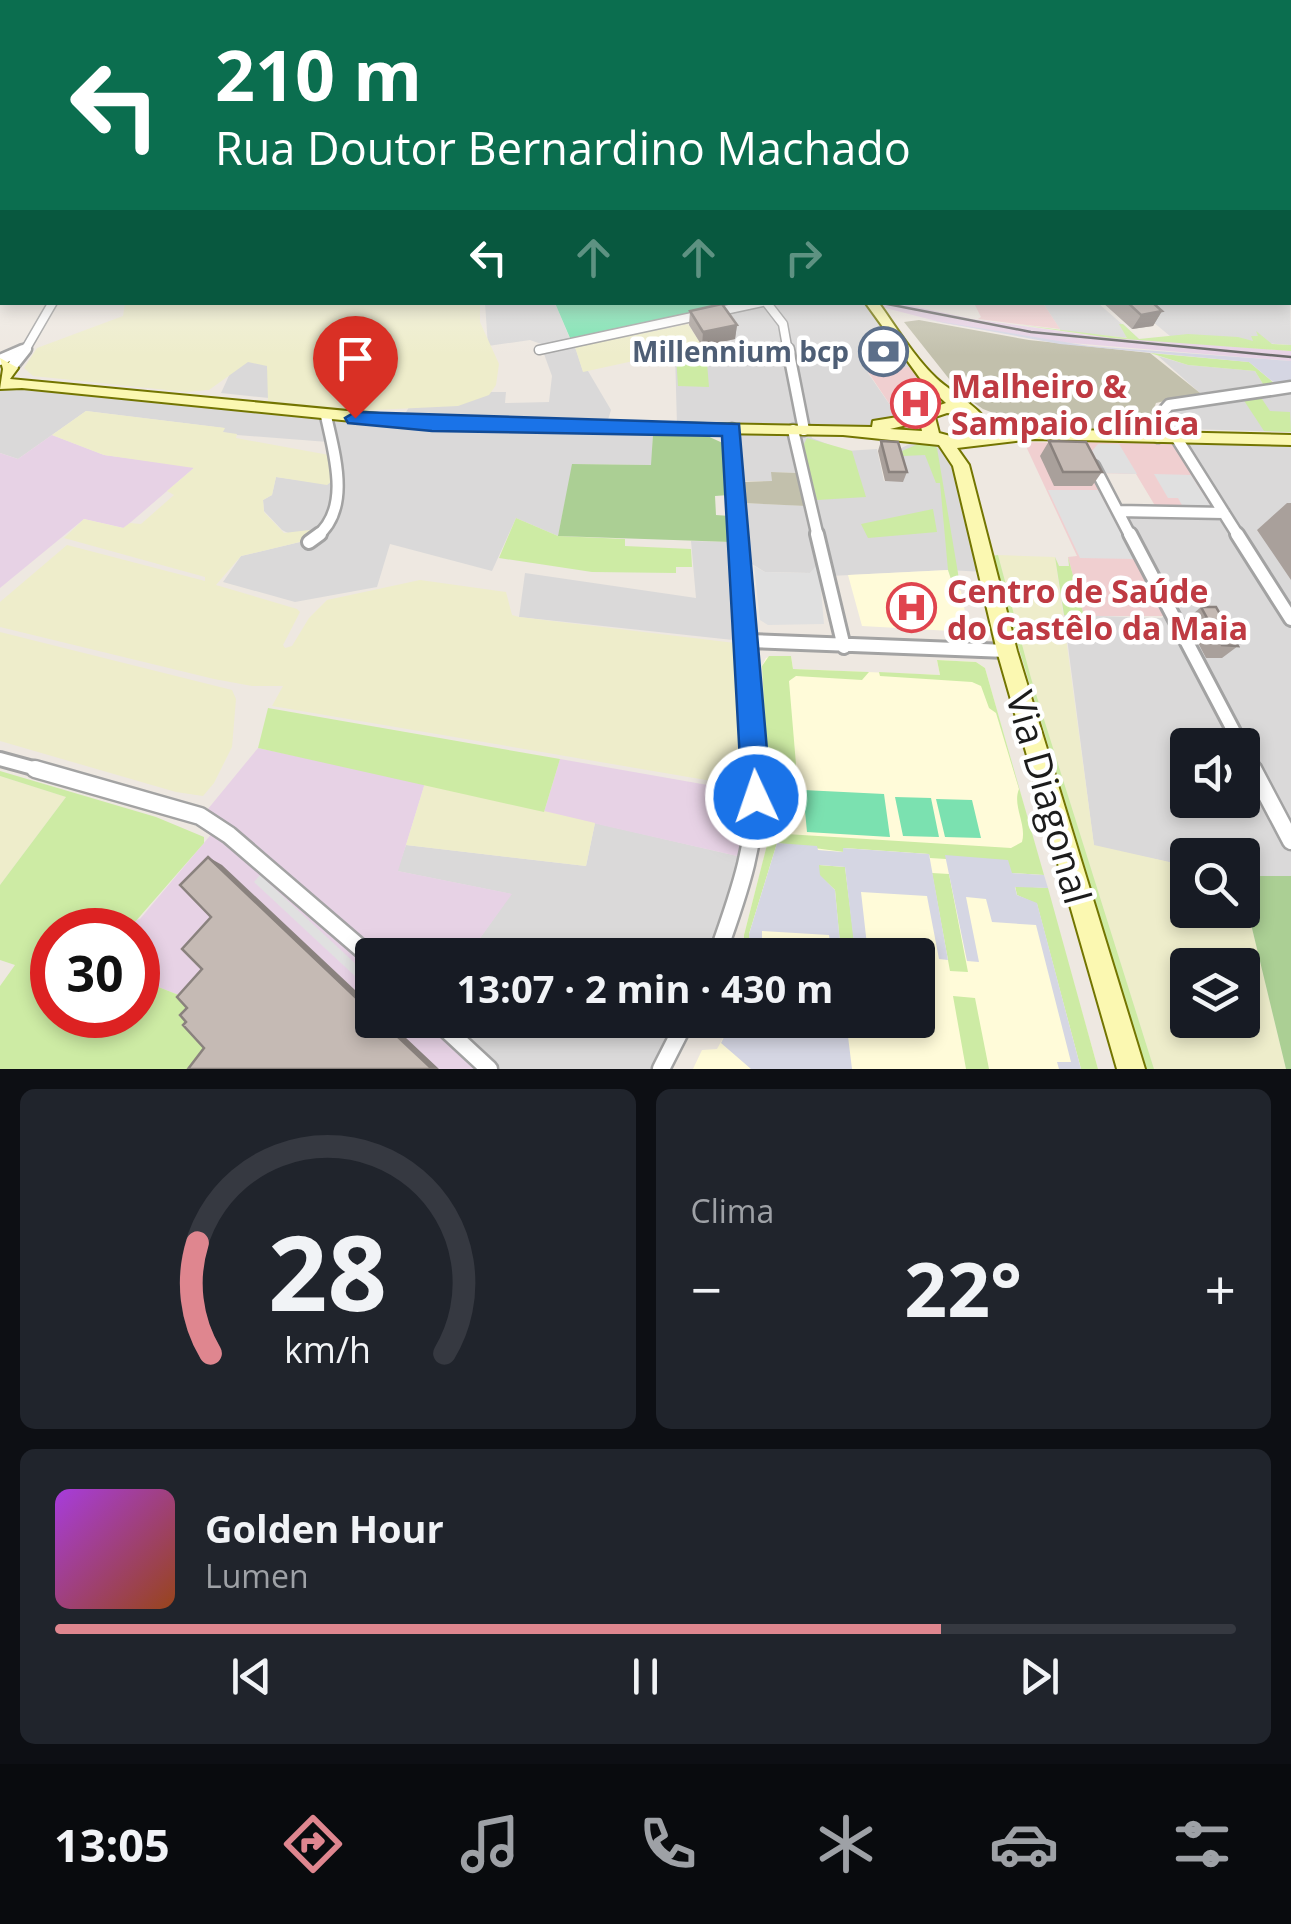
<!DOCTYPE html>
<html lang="pt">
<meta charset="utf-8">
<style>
body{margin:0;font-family:"Open Sans",sans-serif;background:#20242c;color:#f1f3f6;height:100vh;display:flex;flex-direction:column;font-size:38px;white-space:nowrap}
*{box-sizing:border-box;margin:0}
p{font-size:32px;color:#9ea1a6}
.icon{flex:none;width:55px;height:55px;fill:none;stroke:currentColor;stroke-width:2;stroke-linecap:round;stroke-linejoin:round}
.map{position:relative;height:1069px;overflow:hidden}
.details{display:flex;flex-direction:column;gap:20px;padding:20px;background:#0d0f14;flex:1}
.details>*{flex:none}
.hud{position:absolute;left:0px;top:0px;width:1292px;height:305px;box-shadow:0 5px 15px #0003;background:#0b6e4f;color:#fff;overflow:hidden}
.tools{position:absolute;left:1170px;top:728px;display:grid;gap:20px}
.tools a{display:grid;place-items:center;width:90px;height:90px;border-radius:10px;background:#171b24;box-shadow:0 5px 15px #0003;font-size:50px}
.speed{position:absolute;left:30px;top:908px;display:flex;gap:20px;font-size:50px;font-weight:700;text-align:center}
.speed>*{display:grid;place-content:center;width:130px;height:130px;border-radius:50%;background:#171b24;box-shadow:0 5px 15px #0003;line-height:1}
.speed .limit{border:15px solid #d22;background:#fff;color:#111}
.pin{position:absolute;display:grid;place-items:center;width:85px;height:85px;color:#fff;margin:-102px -42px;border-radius:50% 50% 50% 0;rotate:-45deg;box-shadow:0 0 10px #0007}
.pin .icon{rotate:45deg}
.me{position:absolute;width:110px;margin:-55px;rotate:357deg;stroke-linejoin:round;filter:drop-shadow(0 0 8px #0008)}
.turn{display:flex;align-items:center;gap:35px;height:210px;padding:0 50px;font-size:45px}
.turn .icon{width:130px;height:130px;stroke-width:2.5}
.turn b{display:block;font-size:70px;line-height:85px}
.lanes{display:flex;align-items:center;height:95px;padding:0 50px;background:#0003;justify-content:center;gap:50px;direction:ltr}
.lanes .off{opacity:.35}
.big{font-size:75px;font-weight:700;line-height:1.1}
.details .card{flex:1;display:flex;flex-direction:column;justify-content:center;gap:15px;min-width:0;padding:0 35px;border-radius:15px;background:#20242c}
.details .dial{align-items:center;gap:0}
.dial svg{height:260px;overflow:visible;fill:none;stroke:#363941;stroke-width:7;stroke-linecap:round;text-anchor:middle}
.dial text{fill:#f1f3f6;stroke:none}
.song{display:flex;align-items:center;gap:30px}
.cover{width:120px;height:120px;border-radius:15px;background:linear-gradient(135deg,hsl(280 70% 55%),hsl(20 70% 35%))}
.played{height:10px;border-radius:5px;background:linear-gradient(90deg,#df868f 75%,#363941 75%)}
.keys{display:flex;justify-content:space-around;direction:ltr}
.heat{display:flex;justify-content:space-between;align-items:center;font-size:55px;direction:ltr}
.details .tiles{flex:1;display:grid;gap:20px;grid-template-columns:1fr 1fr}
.card:last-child{grid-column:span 2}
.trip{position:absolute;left:355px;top:938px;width:580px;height:100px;border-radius:10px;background:#171b24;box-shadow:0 5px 15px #0003;font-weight:700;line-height:100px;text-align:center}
.tabs{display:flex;height:160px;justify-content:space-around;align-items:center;background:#090b0e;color:#9ea1a6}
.tabs .icon{width:70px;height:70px}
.tabs .on{color:#df868f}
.tabs b{font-size:45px;color:#f1f3f6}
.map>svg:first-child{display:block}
.residential{fill:#dad9d9}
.commercial{fill:#f0cfd0}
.industrial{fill:#e7d2e5}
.education{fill:#fffbd9}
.construction{fill:#c2c0ac}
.farmland{fill:#eeedcb;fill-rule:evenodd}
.grass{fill:#cdeba4}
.forest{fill:#abcf94}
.pitch{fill:#7be1b0}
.parking{fill:#e0e0e0}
.plaza{fill:#d5d6e3}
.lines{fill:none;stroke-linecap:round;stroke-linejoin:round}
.street-far3-casing{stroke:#a3a3a3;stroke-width:11}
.street-far2-casing{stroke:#a3a3a3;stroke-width:15}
.street-far1-casing{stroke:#a3a3a3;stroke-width:18}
.street-casing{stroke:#a3a3a3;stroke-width:21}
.secondary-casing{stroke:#737501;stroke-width:4}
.street-far3{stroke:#fff;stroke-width:8}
.street-far2{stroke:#fff;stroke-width:10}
.street-far1{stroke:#fff;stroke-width:12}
.street{stroke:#fff;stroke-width:16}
.secondary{fill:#fbf8b1;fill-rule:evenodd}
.tram{stroke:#6a6a6a;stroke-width:2.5}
.wall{fill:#a9a09b}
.shaded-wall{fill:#8a827e}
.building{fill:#c5bab4;stroke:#8a827e;stroke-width:2.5}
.route{fill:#1a73e8;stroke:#114b97;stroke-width:2.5}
.labels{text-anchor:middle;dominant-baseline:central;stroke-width:9;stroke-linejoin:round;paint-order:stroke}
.far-service-label{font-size:28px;font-weight:bold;fill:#4e5e75;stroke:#fff;text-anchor:end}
.health-label{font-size:32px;font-weight:bold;fill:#be3a42;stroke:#fff;text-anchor:start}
.near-street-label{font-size:38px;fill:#1c1c1c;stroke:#fff}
</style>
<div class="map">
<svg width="1291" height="1069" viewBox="0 0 1291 1069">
<rect width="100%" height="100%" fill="#eee8e1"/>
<path class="residential" d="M1290,298L1291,345L1170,336L1130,303L1290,302Z
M266,302L269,398L221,393L262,304Z
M485,303H555L570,339L544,345L530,340L488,346Z
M751,303L870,304L916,366L868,373L901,421L843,429L677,426L675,352L734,339L718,313Z
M1043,303H1098L1139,339L1061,331Z
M575,347L583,371H588L611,410L607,423L402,419L412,402L487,392H506L505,403L549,402L552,376L544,354Z
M1158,356L1188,365L1255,371L1263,384L1200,393Z
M20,384L325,417L653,429L652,465L573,464L558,536L516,518L492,571L390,544L377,587L295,602L223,582L241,556L304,541L282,530L264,511L263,500L272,495L276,477L327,484L328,442L237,435L222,432L224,428L86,411L18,459L0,453V385Z
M1291,391V432L1188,429L1176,423L1170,413L1174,409Z
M734,431H792L802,473L772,472L773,481H736Z
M795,431H810L812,438L845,451L877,449L884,481H903L895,451L920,439H938L952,456L984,572L948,570L830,576Z
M1177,438L1291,440V616Z
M737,503L810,506L820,561L817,568L810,573L765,572L752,564H741Z
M1120,512L1223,514L1291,622V836Z
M691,541L733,542L737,612L732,616L733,640L519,617L525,573L696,598Z
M1166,612L1238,745H1188V800H1242L1243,754L1291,848V876H1243L1242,855H1188L1187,866L1094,846L1064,615L1162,618Z
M595,823L746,858L712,955H468L511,894L397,871L406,845L586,866Z
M440,1020H683L657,1069H494Z"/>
<path class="commercial" d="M974,303H1043L1060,329L978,319L981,317Z
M916,366L926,378L932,408L901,421L868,372Z
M1079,436L1175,438L1221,512L1157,509L1136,474L1099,473Z
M1024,442L1068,443L1081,451L1166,612L1165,616H1084L1068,557L1077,556Z"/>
<path class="industrial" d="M866,303H899L972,319L1088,335L1291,351V361L1059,342L944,323Z
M52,435L104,455L195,467L124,528L84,519L0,588V453L18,459Z
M258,748L425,783L398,871L512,894L468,955H372V1020H431L484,1069H178L194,1001L138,979V930H98L140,919L219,825L203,815Z
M560,759L753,793L746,858L544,812Z"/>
<path class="education" d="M948,570L953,585L961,591L969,632L862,626L848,575Z
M773,656H791L793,669L940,675L937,660L976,662L985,668L1098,1069H693L702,1050L717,1049L733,1020H918V955H744V935L769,838L771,788L762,666L766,658Z"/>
<path class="construction" d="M919,320L1029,340L1150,353L1200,393L1156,403L1153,411L1157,424L1151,429L1030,427L983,409L961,394L904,322Z
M771,472L798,473L806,506L743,503L741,482L772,481Z"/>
<path class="farmland" d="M125,303H480V322L499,364L496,385L489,395L458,406L353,411L268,401L267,366L248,362L209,390L186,392L33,376L24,368L37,348L123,316Z
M688,324L702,346L583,372L575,347Z
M86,411L225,428L223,432L237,434L236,438L329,455L331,482L327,485L276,477L272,495L263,500L264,512L284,533L318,529L304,541L241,556L216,585L297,609L300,612L283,645L285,648L292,646L309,618L327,600L420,580L506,592L512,615L519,617L735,643L741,786L272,706L283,686H252L214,679L0,627V602L67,545L205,581V577L64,538L84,519L123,528L130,523L141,524L174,495L167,491L194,468L104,455L52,435Z
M998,555L1055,557L1094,845L1187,866L1188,910H1242L1243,891L1286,1069H1154L1031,678ZM1188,965H1242V1020H1188Z
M0,632L232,690L236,699L232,747L214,783L203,796L176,792L0,741Z
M0,776L66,797L0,885Z
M425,783L595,823L586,866L406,845Z"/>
<path class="grass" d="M1007,323L1127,338L1119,324H1123L1139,339L1188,334L1238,337L1253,341L1251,336H1258L1256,331L1272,344L1291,345V351L1111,338Z
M706,351L709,387L678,386L676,355Z
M1150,353L1249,362L1274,383L1263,384L1255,371L1188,365Z
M1260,396L1270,411L1290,412L1291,432L1264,431L1243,399Z
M807,438L852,451L866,497L817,500L803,446Z
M925,441L937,448L960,585H953L948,570L940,483H936L925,455L903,456L902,451Z
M933,509L937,532L868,538L861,524Z
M516,518L558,536L625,539V546L691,549L692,567H676V573L592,572L499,558Z
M998,555L1031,678L1154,1069H1146L991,556Z
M1055,557L1059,566H1069L1068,557L1084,616L1064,615Z
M769,656H791L793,669L869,672L862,680L796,676L789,681L800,812L794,818L770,817L762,666Z
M937,660L976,662L985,668L1044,875L1011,873L946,856V859L930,858L929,854L844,848V852L777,843L749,934L750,955H744V935L770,833L1011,848L1022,842C1027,824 1012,806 1019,789L996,713L989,708L981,686L972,682L880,676L879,672L940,675Z
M268,708L560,759L544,812L258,748Z
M0,771L156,817L204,837V843L128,930H52V1015H138V979L194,1001L215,1044L195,1069H0V986L15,965L0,960V885L66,797L0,776Z
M819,865L845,867L856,955H841L835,890L819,875Z
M932,873L949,874L968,972L950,971Z
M1015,886L1048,888L1098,1069H1081L1037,904L1017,895Z
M953,996L975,998L989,1069H966Z"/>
<path class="forest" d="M653,434L705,435L725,444L729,495L715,496L716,515L730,516L731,542L558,536L572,464L651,465Z
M1242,876H1291V1069H1286L1243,891Z"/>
<path class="pitch" d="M555,303H741L570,338Z
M803,790L884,794L890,837L807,832Z
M895,797L931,798L939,837L903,836Z
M936,799L972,800L981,838L945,837Z"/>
<path class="parking" d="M1098,444H1119L1137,474L1103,473L1092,451Z
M1154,474L1191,475L1212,508L1183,507L1178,498H1168Z
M1048,490H1098L1135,559L1080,558Z
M820,561L826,589L821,590L824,624L768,625L760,620L754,566L765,572L810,573Z
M260,875L372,979V992L254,882Z"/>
<path class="plaza" d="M918,318L1089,346L1291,361V383L1277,385L1249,362L1060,344Z
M777,843L817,846L818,850L843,852V848L929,854L948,960L939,959L927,896L861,892L868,954L855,953L845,867L819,865L820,875L835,890L841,952H831L829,935L762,931V955H750L749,934Z
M945,855L1008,860L1012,873L1044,875L1048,888L1015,887L1017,895L1037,903L1081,1069H1059L1057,1062H1071L1036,925L992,922L986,899L966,897L979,962L967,961Z
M748,1020H846L852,1069H751L721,1043L728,1029L740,1038Z"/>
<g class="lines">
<defs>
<path id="street-far3" d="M766,302L783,324L788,352
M539,350L762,302
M19,352L23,350
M24,352L53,302"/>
<path id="street-far2" d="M788,349L804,430
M0,360L23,350
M11,368L26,349
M732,429L739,537
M793,430L818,537
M1158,437L1170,432L1162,413L1169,405L1291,387
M1176,437L1239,537
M1094,466L1131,537
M1118,511L1224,513
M316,537C352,509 334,453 326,416"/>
<path id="street-far1" d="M739,534L755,771
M817,534L844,647
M1130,534L1241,745
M1237,534L1291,619
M309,542L320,534
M748,641L1007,651
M1242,747L1255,771
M0,759L44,771"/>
<path id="street" d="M35,769L200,816L229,835L372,958
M1253,769L1291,841
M717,955C739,894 760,835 755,769
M436,1020L489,1069
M661,1069L686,1020"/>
<path id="secondary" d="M1290,212H1291V218H1290Z
M1290,293H1291V301H1290Z
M865,302H878C896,327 914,357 936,378C954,395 986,409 991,432L1033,429L1291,435V445L1033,439L957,448L969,465L1017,651L1145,1069H1117L997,651L953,466L939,445L843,435L432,429L22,388L0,389L3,369L0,358L18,368L10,379L432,419L872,427L873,421L910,415L946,403L922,381ZM947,413L966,415L976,429L974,435L954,437L939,433L935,417ZM920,422L922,431L890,429Z"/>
</defs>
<use href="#street-far3" class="street-far3-casing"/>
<use href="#street-far2" class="street-far2-casing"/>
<use href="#street-far1" class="street-far1-casing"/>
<use href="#street" class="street-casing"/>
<use href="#secondary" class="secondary-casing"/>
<use href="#street-far3" class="street-far3"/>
<use href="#street-far2" class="street-far2"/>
<use href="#street-far1" class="street-far1"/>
<use href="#street" class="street"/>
<use href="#secondary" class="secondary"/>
<path class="tram" d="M877,302L1031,332L1291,357"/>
</g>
<path class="wall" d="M1102,302H1152L1162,311L1153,326L1132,329Z
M690,311L737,325L735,339L702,346L689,325Z
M881,441L907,472L903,482L885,481L878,451Z
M1049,441L1102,472L1092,486H1054L1040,456Z
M1287,503H1291V580L1257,530Z
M1201,607L1238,646L1222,658H1206L1186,620Z"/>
<path class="shaded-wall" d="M1162,311L1153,326L1132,329L1141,315Z
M737,325L735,339L702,346L703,332Z
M208,857L222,865L372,1006V1013Z
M380,1020H387L439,1069H432Z"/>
<path class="building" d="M1127,302H1152L1162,311L1141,315Z
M722,304L737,325L703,332L690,311Z
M881,441L898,442L907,472H889Z
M1049,441L1086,442L1102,472H1063Z
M1201,607H1216L1238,646L1222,645Z
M208,857L372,1013V1020H380L432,1069H188L204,1048L183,1025L186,1022L180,1015L187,1008L177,997L202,969L182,949L211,917L180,885Z"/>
<linearGradient id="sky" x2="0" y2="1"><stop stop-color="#8bc1e4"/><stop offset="0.58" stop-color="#f7f5f2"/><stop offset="1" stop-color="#f7f5f2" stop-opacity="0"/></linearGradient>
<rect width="1291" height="355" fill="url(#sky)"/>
<path class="route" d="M355,412L739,424L771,797L767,807L756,812L746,807L742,797L722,436L432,431L348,423L345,418Z"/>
<defs>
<symbol id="bank-ring" viewBox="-11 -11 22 22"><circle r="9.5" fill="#fff" stroke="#5c6f8a" stroke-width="1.5"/><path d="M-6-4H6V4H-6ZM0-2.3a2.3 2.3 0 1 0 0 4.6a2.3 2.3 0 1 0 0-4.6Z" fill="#5c6f8a"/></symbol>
<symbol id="hospital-ring" viewBox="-11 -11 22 22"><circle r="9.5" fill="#fff" stroke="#e0444e" stroke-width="1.5"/><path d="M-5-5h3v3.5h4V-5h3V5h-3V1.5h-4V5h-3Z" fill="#e0444e"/></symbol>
</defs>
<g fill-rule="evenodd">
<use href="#bank-ring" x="856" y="324" width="55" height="55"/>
<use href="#hospital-ring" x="888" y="376" width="55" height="55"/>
<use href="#hospital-ring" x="884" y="580" width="55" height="55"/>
</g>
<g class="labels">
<g class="far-service-label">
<text x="849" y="351">Millennium bcp</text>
</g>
<g class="health-label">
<text x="951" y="385">Malheiro &amp;<tspan x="951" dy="37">Sampaio clínica</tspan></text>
<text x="947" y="590">Centro de Saúde<tspan x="947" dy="37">do Castêlo da Maia</tspan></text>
</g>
<g class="near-street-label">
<text transform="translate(1050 797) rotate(74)">Via Diagonal</text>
</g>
</g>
</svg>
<div class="tools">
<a><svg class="icon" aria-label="sound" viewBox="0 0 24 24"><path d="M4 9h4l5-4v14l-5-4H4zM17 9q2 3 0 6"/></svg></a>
<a><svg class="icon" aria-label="search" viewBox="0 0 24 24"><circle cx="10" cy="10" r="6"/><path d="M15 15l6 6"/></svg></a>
<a><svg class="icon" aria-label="layers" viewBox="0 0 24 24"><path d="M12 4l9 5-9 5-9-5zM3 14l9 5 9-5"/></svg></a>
</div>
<div class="speed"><div class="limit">30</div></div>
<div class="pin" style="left:355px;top:418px;background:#d93025"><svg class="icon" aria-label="arrive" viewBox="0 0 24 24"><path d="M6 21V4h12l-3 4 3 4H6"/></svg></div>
<svg class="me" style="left:756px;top:797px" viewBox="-20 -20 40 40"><circle r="17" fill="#1a73e8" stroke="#fff" stroke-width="3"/><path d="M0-11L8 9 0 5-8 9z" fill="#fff"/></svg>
<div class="trip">13:07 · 2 min · 430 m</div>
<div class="hud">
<div class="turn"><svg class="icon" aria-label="left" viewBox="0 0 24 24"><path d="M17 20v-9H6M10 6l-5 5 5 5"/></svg><div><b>210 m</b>Rua Doutor Bernardino Machado</div></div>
<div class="lanes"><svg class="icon" aria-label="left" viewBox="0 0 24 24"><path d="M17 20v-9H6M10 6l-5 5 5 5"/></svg><svg class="icon off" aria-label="ahead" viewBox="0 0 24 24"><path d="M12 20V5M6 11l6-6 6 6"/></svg><svg class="icon off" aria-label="ahead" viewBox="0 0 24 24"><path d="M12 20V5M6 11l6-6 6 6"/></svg><svg class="icon off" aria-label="right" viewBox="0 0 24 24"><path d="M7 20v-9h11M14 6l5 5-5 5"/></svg></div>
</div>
</div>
<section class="details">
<div class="tiles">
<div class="card dial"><svg viewBox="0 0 100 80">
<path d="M14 69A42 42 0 1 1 86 69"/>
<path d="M14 69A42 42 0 0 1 10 35" stroke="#df868f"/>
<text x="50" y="56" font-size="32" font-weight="700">28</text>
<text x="50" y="72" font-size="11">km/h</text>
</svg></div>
<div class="card"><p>Clima</p>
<div class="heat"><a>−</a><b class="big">22°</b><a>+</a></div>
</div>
<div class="card">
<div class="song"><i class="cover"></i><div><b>Golden Hour</b><p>Lumen</p></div></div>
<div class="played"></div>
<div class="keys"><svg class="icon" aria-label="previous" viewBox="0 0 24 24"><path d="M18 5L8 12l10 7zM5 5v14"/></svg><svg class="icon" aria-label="pause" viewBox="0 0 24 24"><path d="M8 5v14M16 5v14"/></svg><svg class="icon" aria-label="next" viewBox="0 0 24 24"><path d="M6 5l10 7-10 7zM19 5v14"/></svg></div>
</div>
</div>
</section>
<nav class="tabs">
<b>13:05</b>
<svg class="icon on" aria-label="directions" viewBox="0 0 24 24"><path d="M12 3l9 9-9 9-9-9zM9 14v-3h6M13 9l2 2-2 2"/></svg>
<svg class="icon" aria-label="music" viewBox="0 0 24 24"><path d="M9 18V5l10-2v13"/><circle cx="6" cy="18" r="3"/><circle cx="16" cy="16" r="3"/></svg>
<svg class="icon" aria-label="phone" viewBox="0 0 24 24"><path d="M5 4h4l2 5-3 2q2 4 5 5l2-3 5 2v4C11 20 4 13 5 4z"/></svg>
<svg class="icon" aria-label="climate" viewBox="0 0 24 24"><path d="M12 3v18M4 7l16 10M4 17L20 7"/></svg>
<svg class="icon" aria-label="car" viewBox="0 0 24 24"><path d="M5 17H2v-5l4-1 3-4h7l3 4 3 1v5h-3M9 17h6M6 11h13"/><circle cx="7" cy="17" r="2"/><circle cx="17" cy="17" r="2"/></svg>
<svg class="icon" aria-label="filters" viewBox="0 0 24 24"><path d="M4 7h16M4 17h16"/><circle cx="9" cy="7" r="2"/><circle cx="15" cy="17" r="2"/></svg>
</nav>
